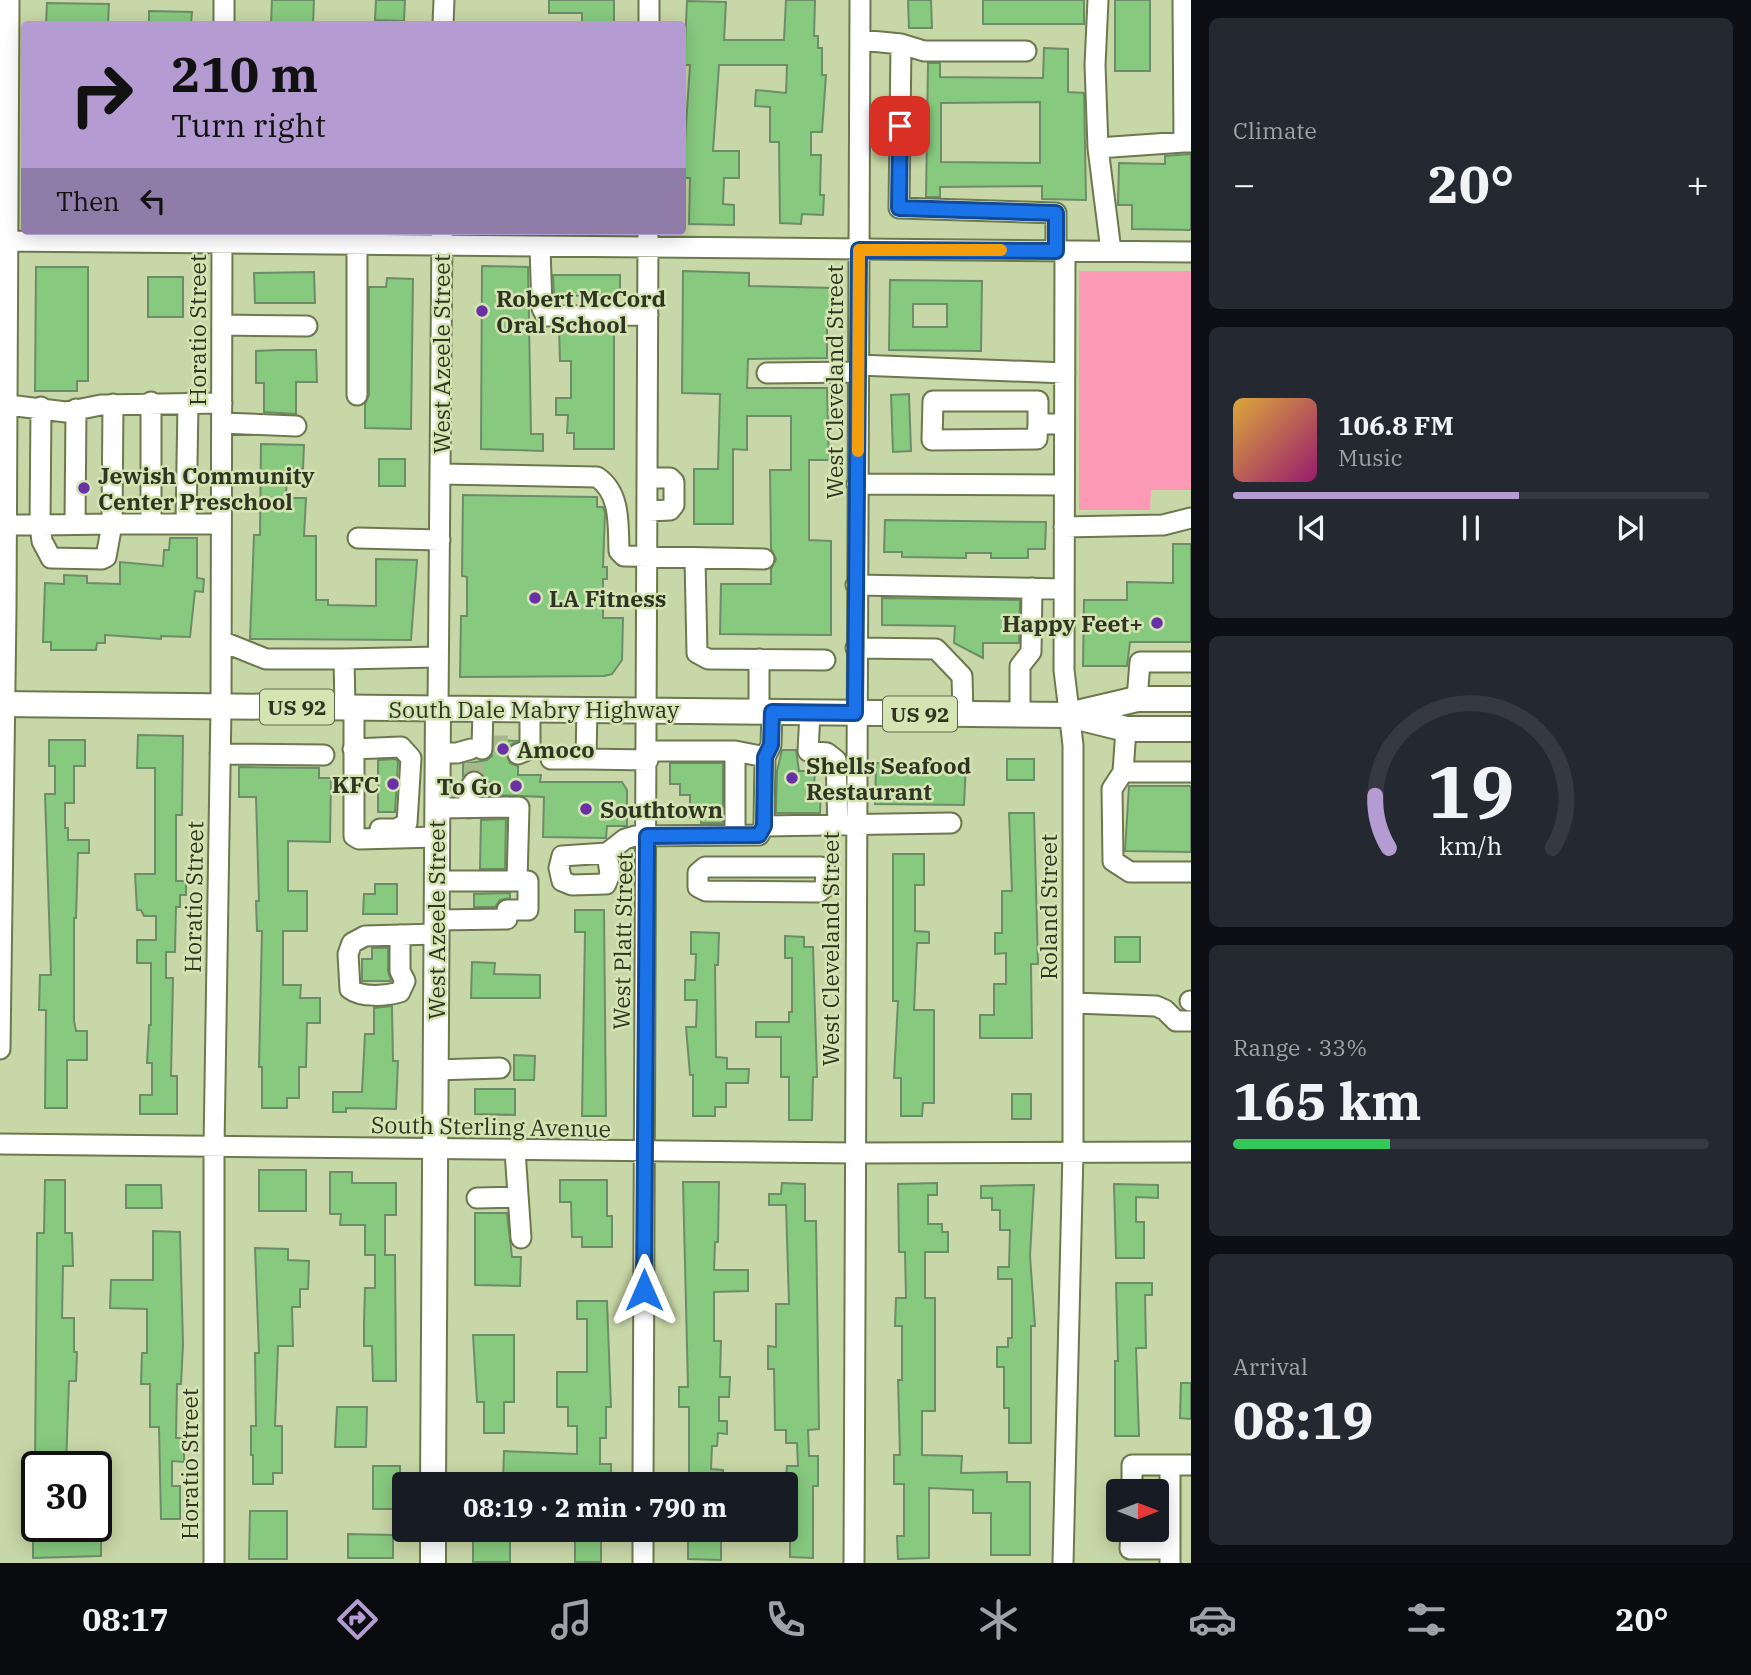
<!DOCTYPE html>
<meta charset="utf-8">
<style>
body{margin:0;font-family:"IBM Plex Serif",serif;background:#242831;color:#f1f3f6;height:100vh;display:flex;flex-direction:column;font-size:26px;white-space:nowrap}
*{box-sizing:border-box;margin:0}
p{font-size:23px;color:#9ea1a6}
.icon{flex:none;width:38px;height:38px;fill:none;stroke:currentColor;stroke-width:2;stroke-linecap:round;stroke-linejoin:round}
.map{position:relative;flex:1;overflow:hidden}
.sheet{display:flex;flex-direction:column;gap:18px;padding:18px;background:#0d0f14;width:560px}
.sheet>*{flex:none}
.banner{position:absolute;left:21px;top:21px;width:665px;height:214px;border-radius:7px;box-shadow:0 4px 18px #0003;background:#b49bd2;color:#111;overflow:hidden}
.needle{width:46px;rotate:90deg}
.controls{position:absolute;left:1106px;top:1479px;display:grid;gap:14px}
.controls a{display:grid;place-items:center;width:63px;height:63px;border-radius:7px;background:#171b24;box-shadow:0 4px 18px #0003;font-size:35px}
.speed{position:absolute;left:21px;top:1451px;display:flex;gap:14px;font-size:35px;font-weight:700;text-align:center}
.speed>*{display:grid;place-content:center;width:91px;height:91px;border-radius:50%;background:#171b24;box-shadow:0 4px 18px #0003;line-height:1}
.speed .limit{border:4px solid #111;border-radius:10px;background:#fff;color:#111}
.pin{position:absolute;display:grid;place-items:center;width:60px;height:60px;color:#fff;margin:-30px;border-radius:14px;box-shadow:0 4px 10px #0006}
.me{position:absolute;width:77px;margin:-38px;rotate:0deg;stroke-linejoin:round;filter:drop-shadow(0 0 5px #0008)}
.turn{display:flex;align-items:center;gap:24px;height:147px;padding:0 35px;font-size:32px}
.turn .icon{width:91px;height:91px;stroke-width:2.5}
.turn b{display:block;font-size:49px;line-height:60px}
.then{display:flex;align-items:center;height:66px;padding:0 35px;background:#0003;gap:14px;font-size:26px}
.big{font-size:52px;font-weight:800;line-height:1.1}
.sheet .widget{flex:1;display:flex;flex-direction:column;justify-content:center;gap:10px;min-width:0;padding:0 24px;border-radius:10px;background:#242831}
.sheet .dial{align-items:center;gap:0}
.dial svg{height:182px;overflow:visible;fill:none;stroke:#363941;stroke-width:7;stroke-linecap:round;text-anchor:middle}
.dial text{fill:#f1f3f6;stroke:none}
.song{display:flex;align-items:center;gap:21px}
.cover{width:84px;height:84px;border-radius:10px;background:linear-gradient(135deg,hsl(40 70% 55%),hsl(320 70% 35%))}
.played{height:7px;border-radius:4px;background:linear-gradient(90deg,#b49bd2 60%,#363941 60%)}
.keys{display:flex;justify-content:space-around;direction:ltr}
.heat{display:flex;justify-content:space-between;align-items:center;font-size:38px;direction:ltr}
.charge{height:10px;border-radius:5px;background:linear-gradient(90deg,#34c759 33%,#363941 0)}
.trip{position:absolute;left:392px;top:1472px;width:406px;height:70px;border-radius:7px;background:#171b24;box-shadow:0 4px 18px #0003;font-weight:800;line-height:70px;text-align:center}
.tab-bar{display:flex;height:112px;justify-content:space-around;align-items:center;background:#090b0e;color:#9ea1a6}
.tab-bar .icon{width:49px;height:49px}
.tab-bar .current{color:#b49bd2}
.tab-bar b{font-size:32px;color:#f1f3f6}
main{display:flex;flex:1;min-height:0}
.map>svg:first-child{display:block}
.green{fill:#fc99b5}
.building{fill:#87ca7f;stroke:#6c8d68;stroke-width:2;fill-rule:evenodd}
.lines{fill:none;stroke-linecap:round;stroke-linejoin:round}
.minor-tunnel{stroke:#a9b78c;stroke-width:19;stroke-dasharray:19 10;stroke-linecap:butt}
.minor-casing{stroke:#6b794c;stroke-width:23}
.major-casing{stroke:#6b794c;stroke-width:28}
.minor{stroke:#fff;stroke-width:19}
.major{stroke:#fff;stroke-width:24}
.route-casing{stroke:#114b97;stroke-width:18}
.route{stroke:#1a73e8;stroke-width:12}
.slow{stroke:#f59e0b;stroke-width:12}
.poi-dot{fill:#6a30a6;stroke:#d5e4b3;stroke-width:2.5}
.labels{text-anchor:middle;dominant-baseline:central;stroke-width:5;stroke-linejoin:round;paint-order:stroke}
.shield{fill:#d5e4b3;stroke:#616a4e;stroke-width:2}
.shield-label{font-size:21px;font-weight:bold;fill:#2f3522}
.poi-label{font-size:23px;font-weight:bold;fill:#2f3522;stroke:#d5e4b3;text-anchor:start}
.street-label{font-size:23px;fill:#2f3522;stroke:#d5e4b3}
</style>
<main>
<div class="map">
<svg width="1191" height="1563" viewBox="0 0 1191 1563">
<rect width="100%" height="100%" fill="#c8d7a7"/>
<path class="green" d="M1079,271H1191V490H1151L1150,510H1079Z"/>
<path class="building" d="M272,0H314L313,24H271Z
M376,0H405L404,21L375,20Z
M549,0H614V24H582V13H549Z
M786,0H815L814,36H818V48H822V75H826L822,132H811V155H821L820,195H824L823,215L802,214L801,224L780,223L779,142H770V107L755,106L756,90L786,93L787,65H719L713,151H739V178H724L723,204L734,205V225L689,224L690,178H684V156L690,65H684L687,1L726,2L724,40H784Z
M908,0H931L932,28H909Z
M983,0H1084V24H983Z
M1115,0H1150V71H1115Z
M47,3L109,4L108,24H46Z
M149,11L192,12L191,24H149Z
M1044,48L1068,49V92L1084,93L1086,200L1042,199V186L940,187V197H926L928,63H940V77L1043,78ZM1040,102V163L941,162V103Z
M1191,154V230L1132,229V205H1118L1119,163L1165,164V156Z
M482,266L528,267L531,434H543V451L481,449Z
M36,267H88V381H77V391H35Z
M683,271L749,273V286L835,288L833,323H827V358L748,359L747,388H827L829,460H809V540L831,541V635L720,634L721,584H771V569L776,559L771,549L770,470H791V416H747V450L733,449V524H694V469H718L720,394L682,393Z
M314,272L315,303H255L254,273Z
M553,275H620V295L554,296Z
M148,277H183V317H148Z
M387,278L413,279L411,429L365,428V404L369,395V287H386Z
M890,280L982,281L981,351L889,350ZM913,304H947V327H913Z
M559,328H614V449H574V433H567L568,415H556V398H571V361H560Z
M278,350H316L317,382H296V414L264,412V383H256V351Z
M909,394L911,451L893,452L891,395Z
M261,444L304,445L303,469L287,468L286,498H306L304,536H316V600H328V605L376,606V559L417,560L411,640L250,639L254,535H260Z
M379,459H405V486H379Z
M463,495L597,497V507H603L605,513L603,567H607V579H603V618H623L622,660L612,674L604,676L460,677L461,616H467V577L462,576Z
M885,520L1046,522L1045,549H1028V558H991V553H966V558L902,557V552H884Z
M170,538H197V578L204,579L203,592L195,591L190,637L161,636V639L105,635V643H97L96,650H51V642H43L45,583L64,584V575L87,576V583L120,584V562L163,566L164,550H169Z
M1173,544H1191V642H1130L1127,666H1083L1084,600H1127V582L1173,583Z
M882,598L1020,600L1019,643H983V658L954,643L955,626L882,625Z
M138,735L183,736L182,815H176V881H186V895H180V907H176L175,952H166V978H173L171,1076H177V1114H140V1095H152V1063H147L149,1025H151V963H137V940H156V916H144L141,910H137L135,874H155V768H137Z
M49,740H85V766H74V803H65V828H68V840H89V853H78L76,918H74V1021L76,1031H87V1060H67V1108H45L46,1010H39L40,975H51L45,794H55V766H49Z
M494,740L518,741L509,746L506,753L510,763L518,766V775H541L540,782H622L627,790V826H607L606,838L543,837L544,797L492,795V782H486L481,772L470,771L463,776V764L487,760L492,756Z
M782,750H796L799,771H815L814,786H821L820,813H776L777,771Z
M396,759L398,762L395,812H378V760Z
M1007,759H1034V780H1007Z
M670,763H723V823H701V818H690V795H680V784H670Z
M876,763L966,764L964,805L875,804Z
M239,767L319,768V778H331L330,842L288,841V891H307V931H283V985H301L300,998H320V1023H307L306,1067H299V1098H287V1108H262V1067H259L262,931H257L256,901H259L256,797H239Z
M1129,786H1191V852L1125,851Z
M1009,813H1034L1038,964H1031L1032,1038H980V1015H994V984H1006V953L995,954V933H1002V891H1012Z
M506,819L505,869H480L481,820Z
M893,854H924V885H915V931L929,932V943H917L914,1010H934V1103H923L922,1116H901V1078H894L898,1001H893Z
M375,884H397V914H363L364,894H375Z
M510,893V898L500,900L495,907H474V894Z
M575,910H604L606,1116H582L585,932H575Z
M691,932L719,933L718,965H715L716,1057L727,1058V1069H749L748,1083H726V1107H715V1116H693V1075H690L686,1027H696L697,1000H685V980H695L696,954H691Z
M785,936L804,937V947H813L817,1077H813L812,1120H789V1077H781V1037H756V1022H789V1012H792V958H785Z
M1115,937H1140V962H1115Z
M372,948H388V971L391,981H362V959H372Z
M472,962L495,963L494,974L540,975V998H471Z
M392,1006L393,1061H398L396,1109L346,1108V1112H333V1092H362L365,1034H374V1008Z
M514,1055L535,1056L534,1080H514Z
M475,1089H515V1115L475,1114Z
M1012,1094H1031V1119H1012Z
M259,1170H306V1211H259Z
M330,1172H352V1183H396V1215H385V1255H395L396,1381H373L372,1346H364V1323L365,1288H375V1255H365V1225H340L341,1214H330Z
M45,1180H65V1233H72L73,1266H63L62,1318H74V1352H77L76,1381H69L66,1466H35L37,1233H44Z
M560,1180H607V1216H612V1247H582V1237H572L571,1202H560Z
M683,1182H719L718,1242H715L714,1270H748V1291L714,1292V1341H721L720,1377H730L729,1397H719V1421H727V1434L718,1433L717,1446H712L711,1469L723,1470V1483H689V1407H679V1387H688Z
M782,1183L805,1184V1221H816L819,1429L808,1430L809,1456H818V1486H813V1558L790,1557V1505H786V1476L787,1466H798L797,1443H786V1430H775L774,1369H768V1346L776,1347V1304H789L786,1205H769V1194H781Z
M937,1183V1195H928V1224H942V1232H948V1252H925V1298H935V1411H922V1455L962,1456L961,1473L1007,1472V1482H1030V1555H991V1513H973V1490L929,1488V1558L898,1559L897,1536H904V1484H894V1455H900L898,1380H902V1326H895L896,1298H906L905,1252H899L898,1184Z
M1114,1184L1158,1185V1198L1136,1197V1222H1144V1258H1116Z
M126,1185H161L162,1208H126Z
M1034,1185L1030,1256L1035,1326H1031V1443H1009V1408H1004V1367H997V1347H1008V1338H1012V1279H998V1267H1009L1010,1230H1000V1210H992V1198H981V1186Z
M475,1213H507L512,1257H521L520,1286L475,1285Z
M153,1231L180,1232L183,1344L181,1384H177L176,1438H184V1462L172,1461V1486H180V1519H161L159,1427H150V1384H141L142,1353H147V1309L110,1308L111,1280H153Z
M255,1248L288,1249V1260L309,1261L308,1289H300V1307H292L293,1346H278L275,1426H282V1473H273V1484H253V1455H251V1426H256L255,1353H259Z
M1116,1283H1152V1295H1145L1146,1348H1136L1139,1436H1115V1361H1118Z
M577,1301H607L611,1407H606V1438H600V1464H611V1483L503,1484L504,1451L577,1454V1426H568V1407H557V1372H587V1319H577Z
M473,1335H514V1402H504V1433H484V1402H477Z
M1181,1383H1191V1419L1180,1418Z
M337,1407H367L366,1447H335Z
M373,1466H400V1509H373Z
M250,1511H287V1559H249Z
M33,1530L101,1532V1556L33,1558Z
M473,1531H498V1541H510V1562H473Z
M348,1534L393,1535V1558H348Z
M575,1534L601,1535V1562H575Z
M688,1537H721V1560L688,1559Z"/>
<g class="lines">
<path class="minor-tunnel" d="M489,745H518
M474,782V759"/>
<defs>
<path id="minor" d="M1098,0L1095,65L1098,148L1184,142
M1183,0L1184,142H1191
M224,24V0
M443,24L444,0
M649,24V0
M860,40L901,44L924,51H1026
M901,44L899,208L1056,213V251
M1098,148L1111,251
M0,241L1191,252
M540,247L542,308L546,316L648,315
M222,325L307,326
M858,365L1065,373
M767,373L858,372
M357,395V246
M8,405L66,412L101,405L222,403
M41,407L40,525L112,524L113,404
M222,423L296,426
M1038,424L1037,439L932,440L933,401H1038V424H1064
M440,474L597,477C621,493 618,525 619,551L624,556L764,559
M648,478H670L674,482V505L670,510L648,511
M857,484L1064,485
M75,524L76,409
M151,524V402
M186,524L188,403
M0,525H40L42,541L51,558L102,559L106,557L112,524H221
M1064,527L1163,525L1191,518
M358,538L440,540
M695,559L697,653L708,659L825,660
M856,585L1064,589
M221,641L266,659H344
M856,648L936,649L962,676L963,714
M759,659V711
M1137,699L1140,662H1191
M345,707L344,659L438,657
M354,707V836L359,839L437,837
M438,708L442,231
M587,709L586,759L648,760
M810,713L808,751L827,753L836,760L838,825
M1020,714V666L1031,652L1032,588
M1126,729L1123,772L1112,789L1113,861L1130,872H1191
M353,749L401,747L411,758L407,823L396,829H380
M482,749L483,708
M648,751H735L765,757
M438,753H457L471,749
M220,754L324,755
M518,754L530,749V708
M551,759H586
M1123,772H1191
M437,808L519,807L517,881
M469,808V789L474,782
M764,826L765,757L771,745L772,712
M735,835V751
M607,853L610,874L606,884L572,885L562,881L559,868L562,856L607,853L625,839L635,836L759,835L764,826L951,823
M705,867H821L826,872L825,887L819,892L706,891L698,887V873Z
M436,920L507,919V910H528V881H437
M400,935V971L405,981
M405,981L400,992C386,996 362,998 350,989L348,954L352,943L365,936L436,934
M1190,1001H1191
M1073,1003L1156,1006L1165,1010L1176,1021H1191
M0,1049L6,609L9,0
M435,1070L500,1068
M0,1144L855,1153L1191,1152
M515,1151L521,1238
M477,1198L518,1197
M643,1484L648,231
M1132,1491V1465H1170
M1131,1530L1130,1549H1169
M214,1563V1147L221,707L222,231
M643,1563V1530
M854,1563L860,0
M1063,1563L1073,1152V745L1064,670L1065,251
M1170,1563V1465H1191"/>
<path id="major" d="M0,704L1069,715L1126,729H1191
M1073,714L1137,699H1191
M433,1484L438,708
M433,1563V1530"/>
</defs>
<use href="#minor" class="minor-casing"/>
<use href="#major" class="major-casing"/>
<use href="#minor" class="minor"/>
<use href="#major" class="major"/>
</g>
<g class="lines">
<defs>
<path id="route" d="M644,1290L647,836L759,835L764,826L765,757L771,745L772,712L855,713L859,250L1056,251V213L899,208L900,126"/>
</defs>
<use href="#route" class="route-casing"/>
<use href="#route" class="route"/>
<path class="slow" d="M858,451L859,250H1001"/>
</g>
<g class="poi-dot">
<circle cx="482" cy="311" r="7"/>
<circle cx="84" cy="488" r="7"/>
<circle cx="535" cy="598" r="7"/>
<circle cx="1157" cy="623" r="7"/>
<circle cx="503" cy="749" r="7"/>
<circle cx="792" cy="778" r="7"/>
<circle cx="393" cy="784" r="7"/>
<circle cx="516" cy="786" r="7"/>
<circle cx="586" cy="809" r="7"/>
</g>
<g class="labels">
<g class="shield">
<rect x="260" y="689.5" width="74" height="35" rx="5"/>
<rect x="883" y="696.5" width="74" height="35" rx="5"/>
</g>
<g class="shield-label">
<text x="297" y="707">US 92</text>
<text x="920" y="714">US 92</text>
</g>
<g class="poi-label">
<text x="496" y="298">Robert McCord<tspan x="496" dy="26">Oral School</tspan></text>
<text x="98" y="475">Jewish Community<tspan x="98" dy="26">Center Preschool</tspan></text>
<text x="549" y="598">LA Fitness</text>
<text x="1143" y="623" text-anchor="end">Happy Feet+</text>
<text x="517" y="749">Amoco</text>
<text x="806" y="765">Shells Seafood<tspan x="806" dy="26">Restaurant</tspan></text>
<text x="379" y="784" text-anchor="end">KFC</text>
<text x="502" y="786" text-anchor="end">To Go</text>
<text x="600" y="809">Southtown</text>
</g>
<g class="street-label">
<text transform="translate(197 330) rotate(-90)">Horatio Street</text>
<text transform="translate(441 354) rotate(-90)">West Azeele Street</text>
<text transform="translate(834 382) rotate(-90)">West Cleveland Street</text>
<text x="534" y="709">South Dale Mabry Highway</text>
<text transform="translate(193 897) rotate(-89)">Horatio Street</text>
<text transform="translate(1048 907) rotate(-90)">Roland Street</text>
<text transform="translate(436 920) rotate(-90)">West Azeele Street</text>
<text transform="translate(622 941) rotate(-89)">West Platt Street</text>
<text transform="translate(830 949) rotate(-90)">West Cleveland Street</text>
<text transform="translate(491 1126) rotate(1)">South Sterling Avenue</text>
<text transform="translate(189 1464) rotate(-90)">Horatio Street</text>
</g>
</g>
</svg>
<div class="controls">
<a><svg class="needle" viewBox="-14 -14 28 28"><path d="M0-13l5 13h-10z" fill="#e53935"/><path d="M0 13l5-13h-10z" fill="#9ea1a6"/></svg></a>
</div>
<div class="speed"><div class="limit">30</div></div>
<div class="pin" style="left:900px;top:126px;background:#d93025"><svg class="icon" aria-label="arrive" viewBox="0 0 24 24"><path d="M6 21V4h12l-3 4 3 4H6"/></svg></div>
<svg class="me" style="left:644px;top:1290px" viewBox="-20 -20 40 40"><path d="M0-17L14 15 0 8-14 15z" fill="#1a73e8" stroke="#fff" stroke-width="4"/></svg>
<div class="trip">08:19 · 2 min · 790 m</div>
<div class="banner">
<div class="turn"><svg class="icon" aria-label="right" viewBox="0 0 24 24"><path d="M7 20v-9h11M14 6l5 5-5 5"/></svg><div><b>210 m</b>Turn right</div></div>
<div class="then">Then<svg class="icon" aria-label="left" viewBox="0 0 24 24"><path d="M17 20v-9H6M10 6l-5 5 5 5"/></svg></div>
</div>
</div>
<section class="sheet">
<div class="widget"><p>Climate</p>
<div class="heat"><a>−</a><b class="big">20°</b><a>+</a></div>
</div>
<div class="widget">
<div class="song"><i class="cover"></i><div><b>106.8 FM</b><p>Music</p></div></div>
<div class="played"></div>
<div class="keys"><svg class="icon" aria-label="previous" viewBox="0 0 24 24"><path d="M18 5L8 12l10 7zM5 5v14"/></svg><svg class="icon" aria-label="pause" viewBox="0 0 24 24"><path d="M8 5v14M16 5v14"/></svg><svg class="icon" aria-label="next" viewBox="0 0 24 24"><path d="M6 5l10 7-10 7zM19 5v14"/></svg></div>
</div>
<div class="widget dial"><svg viewBox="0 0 100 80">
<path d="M14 69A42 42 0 1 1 86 69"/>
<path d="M14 69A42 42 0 0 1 8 46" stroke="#b49bd2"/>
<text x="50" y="56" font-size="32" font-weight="700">19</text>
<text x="50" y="72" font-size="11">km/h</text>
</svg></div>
<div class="widget"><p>Range · 33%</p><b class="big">165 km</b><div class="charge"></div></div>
<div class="widget"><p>Arrival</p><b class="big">08:19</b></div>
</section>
</main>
<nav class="tab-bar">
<b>08:17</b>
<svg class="icon current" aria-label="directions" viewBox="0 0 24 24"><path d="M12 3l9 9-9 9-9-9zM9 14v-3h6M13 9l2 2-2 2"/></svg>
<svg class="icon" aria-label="music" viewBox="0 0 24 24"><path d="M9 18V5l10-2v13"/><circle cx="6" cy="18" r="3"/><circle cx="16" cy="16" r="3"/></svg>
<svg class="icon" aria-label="phone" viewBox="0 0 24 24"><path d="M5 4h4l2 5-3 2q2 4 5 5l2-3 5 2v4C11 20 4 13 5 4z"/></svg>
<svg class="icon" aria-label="climate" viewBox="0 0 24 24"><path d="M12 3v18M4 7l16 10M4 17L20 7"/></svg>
<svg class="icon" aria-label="car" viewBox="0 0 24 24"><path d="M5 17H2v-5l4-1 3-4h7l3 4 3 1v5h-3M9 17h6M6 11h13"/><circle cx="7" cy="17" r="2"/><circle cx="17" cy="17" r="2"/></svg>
<svg class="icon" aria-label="filters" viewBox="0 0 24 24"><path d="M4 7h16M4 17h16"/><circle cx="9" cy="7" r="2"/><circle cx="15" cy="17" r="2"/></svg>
<b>20°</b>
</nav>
